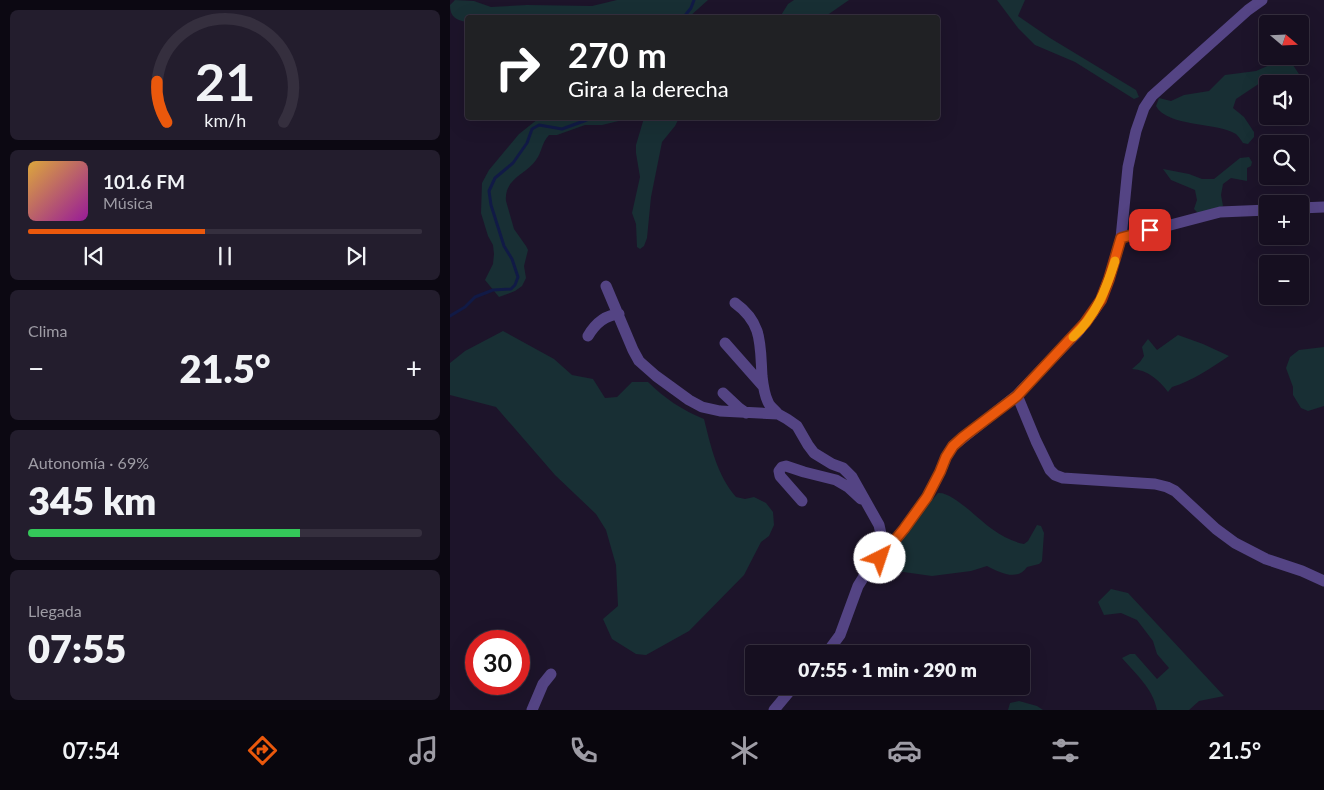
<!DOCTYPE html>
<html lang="es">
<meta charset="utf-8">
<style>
body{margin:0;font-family:Lato,sans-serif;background:#231d2d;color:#f1f3f6;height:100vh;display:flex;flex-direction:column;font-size:19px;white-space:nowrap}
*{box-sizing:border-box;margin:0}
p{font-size:16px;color:#9e9ca5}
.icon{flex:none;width:28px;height:28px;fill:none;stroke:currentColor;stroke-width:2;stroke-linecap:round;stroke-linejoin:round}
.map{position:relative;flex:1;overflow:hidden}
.sheet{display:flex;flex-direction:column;gap:10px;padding:10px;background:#0c0812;width:450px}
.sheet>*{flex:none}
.hud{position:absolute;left:15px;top:15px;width:475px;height:105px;border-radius:5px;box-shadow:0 5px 20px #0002,0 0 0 1px #352f3e;background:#202124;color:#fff;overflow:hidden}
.needle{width:32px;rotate:109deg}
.buttons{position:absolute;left:809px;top:15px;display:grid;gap:10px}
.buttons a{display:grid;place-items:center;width:50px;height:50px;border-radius:5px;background:#160f20;box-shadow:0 5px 20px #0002,0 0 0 1px #352f3e;font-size:25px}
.speed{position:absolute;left:15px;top:630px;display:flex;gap:10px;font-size:25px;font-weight:700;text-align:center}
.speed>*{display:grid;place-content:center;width:65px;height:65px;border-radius:50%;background:#160f20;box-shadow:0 5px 20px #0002,0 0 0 1px #352f3e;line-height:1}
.speed .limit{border:8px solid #d22;background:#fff;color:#111}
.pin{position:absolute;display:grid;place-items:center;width:42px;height:42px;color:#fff;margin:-21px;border-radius:10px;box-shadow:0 2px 8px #0006}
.me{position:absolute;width:55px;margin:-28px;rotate:41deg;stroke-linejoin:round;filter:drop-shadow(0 0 4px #0008)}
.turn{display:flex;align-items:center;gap:18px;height:105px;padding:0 20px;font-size:22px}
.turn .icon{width:65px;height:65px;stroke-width:2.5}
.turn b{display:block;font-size:35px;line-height:42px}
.big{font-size:38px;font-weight:800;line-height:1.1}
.sheet .tile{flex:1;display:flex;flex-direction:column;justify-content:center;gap:8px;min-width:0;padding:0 18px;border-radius:8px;background:#231d2d}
.sheet .dial{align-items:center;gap:0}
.dial svg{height:130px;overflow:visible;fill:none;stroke:#352f3e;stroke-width:7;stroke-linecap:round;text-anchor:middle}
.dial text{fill:#f1f3f6;stroke:none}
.song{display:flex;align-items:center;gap:15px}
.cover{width:60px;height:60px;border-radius:8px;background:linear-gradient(135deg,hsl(40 70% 55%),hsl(300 70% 35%))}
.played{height:5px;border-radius:2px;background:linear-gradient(90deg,#ea580c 45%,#352f3e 45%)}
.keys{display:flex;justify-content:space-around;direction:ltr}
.heat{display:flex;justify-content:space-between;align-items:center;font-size:28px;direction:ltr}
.charge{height:8px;border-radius:4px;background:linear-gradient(90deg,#34c759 69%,#352f3e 0)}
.trip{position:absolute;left:295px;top:645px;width:285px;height:50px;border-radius:5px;background:#160f20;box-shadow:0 5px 20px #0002,0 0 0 1px #352f3e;font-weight:800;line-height:50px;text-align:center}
.menu{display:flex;height:80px;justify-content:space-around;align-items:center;background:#09060d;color:#9e9ca5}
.menu .icon{width:35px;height:35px}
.menu .on{color:#ea580c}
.menu b{font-size:22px;color:#f1f3f6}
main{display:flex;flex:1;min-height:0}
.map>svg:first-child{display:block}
.green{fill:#182f34}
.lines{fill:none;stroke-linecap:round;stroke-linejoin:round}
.stream{stroke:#111a46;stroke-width:3}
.minor{stroke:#544484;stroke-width:11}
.route-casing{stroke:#983908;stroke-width:12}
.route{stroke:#ea580c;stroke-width:9}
.slow{stroke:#f59e0b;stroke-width:9}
</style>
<main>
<section class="sheet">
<div class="tile dial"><svg viewBox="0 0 100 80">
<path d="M14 69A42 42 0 1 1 86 69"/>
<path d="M14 69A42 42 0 0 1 8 44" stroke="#ea580c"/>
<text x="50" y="56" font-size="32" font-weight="700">21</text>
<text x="50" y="72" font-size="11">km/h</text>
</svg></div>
<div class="tile">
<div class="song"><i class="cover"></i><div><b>101.6 FM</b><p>Música</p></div></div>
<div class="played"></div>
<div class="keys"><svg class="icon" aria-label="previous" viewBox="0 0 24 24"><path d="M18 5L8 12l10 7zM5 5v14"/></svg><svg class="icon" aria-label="pause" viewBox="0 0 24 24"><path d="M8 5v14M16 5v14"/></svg><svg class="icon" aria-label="next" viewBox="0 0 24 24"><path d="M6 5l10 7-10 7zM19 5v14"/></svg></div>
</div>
<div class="tile"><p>Clima</p>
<div class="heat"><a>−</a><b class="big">21.5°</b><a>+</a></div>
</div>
<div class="tile"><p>Autonomía · 69%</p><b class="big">345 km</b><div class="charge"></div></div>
<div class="tile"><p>Llegada</p><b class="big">07:55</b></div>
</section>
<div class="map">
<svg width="874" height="710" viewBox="0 0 874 710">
<rect width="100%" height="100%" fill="#1d142a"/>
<path class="green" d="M5,0L24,1L41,7L77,5L142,6L167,0H258L239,17L190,18L180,16L175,18H18L17,22C6,20 0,17 0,5Z
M344,0H399L376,16L370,17H330L338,4Z
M547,0H575L568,16L600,38L686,90L689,97L684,99L625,62L585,45L568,28Z
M831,56L843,65L858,88L855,97L850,102V84H830L829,81L820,80L810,83L786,99L783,108L794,117L804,132V137L798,144L793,143C791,140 789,137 786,134C767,122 717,127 706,106L709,98L721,101L734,95L759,91L775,75L806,71L824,63Z
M104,118H178L177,119L152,125H135L107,135H99C91,144 92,152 86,160C76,175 54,178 56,201L64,229L76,246L78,250L74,266L76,278L72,286L65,291L49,297L35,280L43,264L44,254L43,245L38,236L31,213L32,183L39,170L69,134L88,119Z
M194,118H229L225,126L212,142L201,197L197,238L194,246L190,249L187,247L186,224L182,213L190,177L186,153V145Z
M799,157L802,162L801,166L797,168V181L781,178L773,184L771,195L773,206L748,213L744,209L747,200L745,190L721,180L713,169L739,174L752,179H764L790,158Z
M53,331L104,359L122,375L143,379L155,398L167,397L182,382H198C214,398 232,410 254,419C261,447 267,475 286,497L295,499L304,497L316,503L323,512L324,525L319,536L311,542L294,575L239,631L196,655L186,654L162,639L153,619L168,606L166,565L156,530L146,514L105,475L46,407L0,395V363L15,351Z
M728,335L753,344L779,356C761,368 742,381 722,387L718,392C709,380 698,370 682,369L690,362L694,356L692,347L698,339L707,350Z
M874,347V406L858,411L851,408L843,395V387L836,368L840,357L849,350Z
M488,493C502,491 530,521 542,529C552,536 563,542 574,544L578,541L587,525L591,526L594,533L592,561L589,564L577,567C567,582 549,572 537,566L521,571L482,576L439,570L432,567L433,560Z
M661,589L678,593L774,696L749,701L739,710H707C703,689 686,674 672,658L680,654H685L707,679L719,668L707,654L703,641L687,620L671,613L654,615L648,602Z
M569,701L587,706L593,710H558L560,703Z"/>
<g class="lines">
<path class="stream" d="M233,18L241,8L244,0
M0,316L15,307L25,297L43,290L61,289L65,285L68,277L62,259L54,246L41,205L39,191L45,178L63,163L77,143L82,129L89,125L112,129L134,121L141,118"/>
<path class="minor" d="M850,208L874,207
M671,238L770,212L818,210
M156,286L183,350L189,361L206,376L239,400L252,407L270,411L328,414L337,419L347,426L358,445L364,453L382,464L393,468L402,477L429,525L431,534L423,562
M285,303C313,323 310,345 312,376C313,385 314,394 318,402C320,407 325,410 328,414
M138,336C145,324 155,315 169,314
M275,343L313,386
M273,393L289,408L296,413
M567,395L586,441L600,470L605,475L613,478L705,484L717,487L725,491L766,529L785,543L816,559L852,571L874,581
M352,501L330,476L329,471L332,467L336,466L354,472L386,480L398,487L411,499
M376,654L390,635L408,586L423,562L436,552L454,529L477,497L490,472L496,457L503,446L567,395L613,347L627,333L642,314L651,300L659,279L671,238L678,167L686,131L694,108L702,96L798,10L812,0
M82,710L93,684L101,674
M324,710L344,686"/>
</g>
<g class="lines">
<defs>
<path id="route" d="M430,558L454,529L477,497L490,472L496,457L503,446L513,437L567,396L635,323L651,300L659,279L671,238L700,230"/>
</defs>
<use href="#route" class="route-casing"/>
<use href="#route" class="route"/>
<path class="slow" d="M623,337C646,316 656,289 665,261"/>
</g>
</svg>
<div class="buttons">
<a><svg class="needle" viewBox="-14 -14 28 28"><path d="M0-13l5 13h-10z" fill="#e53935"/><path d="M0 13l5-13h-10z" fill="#9e9ca5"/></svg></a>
<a><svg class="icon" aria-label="sound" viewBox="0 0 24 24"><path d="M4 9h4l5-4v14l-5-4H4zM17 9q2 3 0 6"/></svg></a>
<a><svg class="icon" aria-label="search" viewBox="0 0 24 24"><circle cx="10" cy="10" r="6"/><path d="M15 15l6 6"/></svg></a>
<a>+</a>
<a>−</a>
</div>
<div class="speed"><div class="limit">30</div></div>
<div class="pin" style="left:700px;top:230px;background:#d93025"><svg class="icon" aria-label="arrive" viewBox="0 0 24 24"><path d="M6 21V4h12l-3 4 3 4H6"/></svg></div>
<svg class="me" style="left:430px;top:558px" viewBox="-20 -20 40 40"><circle r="19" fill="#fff"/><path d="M0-13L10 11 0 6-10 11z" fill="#ea580c"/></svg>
<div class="trip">07:55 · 1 min · 290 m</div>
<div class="hud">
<div class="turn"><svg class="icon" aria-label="right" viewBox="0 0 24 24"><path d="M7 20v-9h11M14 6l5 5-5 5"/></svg><div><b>270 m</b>Gira a la derecha</div></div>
</div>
</div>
</main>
<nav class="menu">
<b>07:54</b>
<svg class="icon on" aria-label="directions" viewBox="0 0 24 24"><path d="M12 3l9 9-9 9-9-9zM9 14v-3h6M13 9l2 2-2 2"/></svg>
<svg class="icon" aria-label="music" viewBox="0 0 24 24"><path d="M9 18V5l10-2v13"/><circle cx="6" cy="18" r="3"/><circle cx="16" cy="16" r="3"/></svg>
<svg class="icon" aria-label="phone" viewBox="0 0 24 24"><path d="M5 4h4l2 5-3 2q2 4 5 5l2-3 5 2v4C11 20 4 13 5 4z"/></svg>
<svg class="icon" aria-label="climate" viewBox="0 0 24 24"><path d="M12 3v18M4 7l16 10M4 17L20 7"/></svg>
<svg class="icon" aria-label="car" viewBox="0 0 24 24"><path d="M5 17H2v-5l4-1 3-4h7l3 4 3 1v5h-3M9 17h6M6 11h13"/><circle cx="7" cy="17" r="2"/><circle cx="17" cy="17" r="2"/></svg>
<svg class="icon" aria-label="filters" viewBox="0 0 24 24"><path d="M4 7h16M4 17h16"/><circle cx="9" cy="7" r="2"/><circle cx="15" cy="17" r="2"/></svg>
<b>21.5°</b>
</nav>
